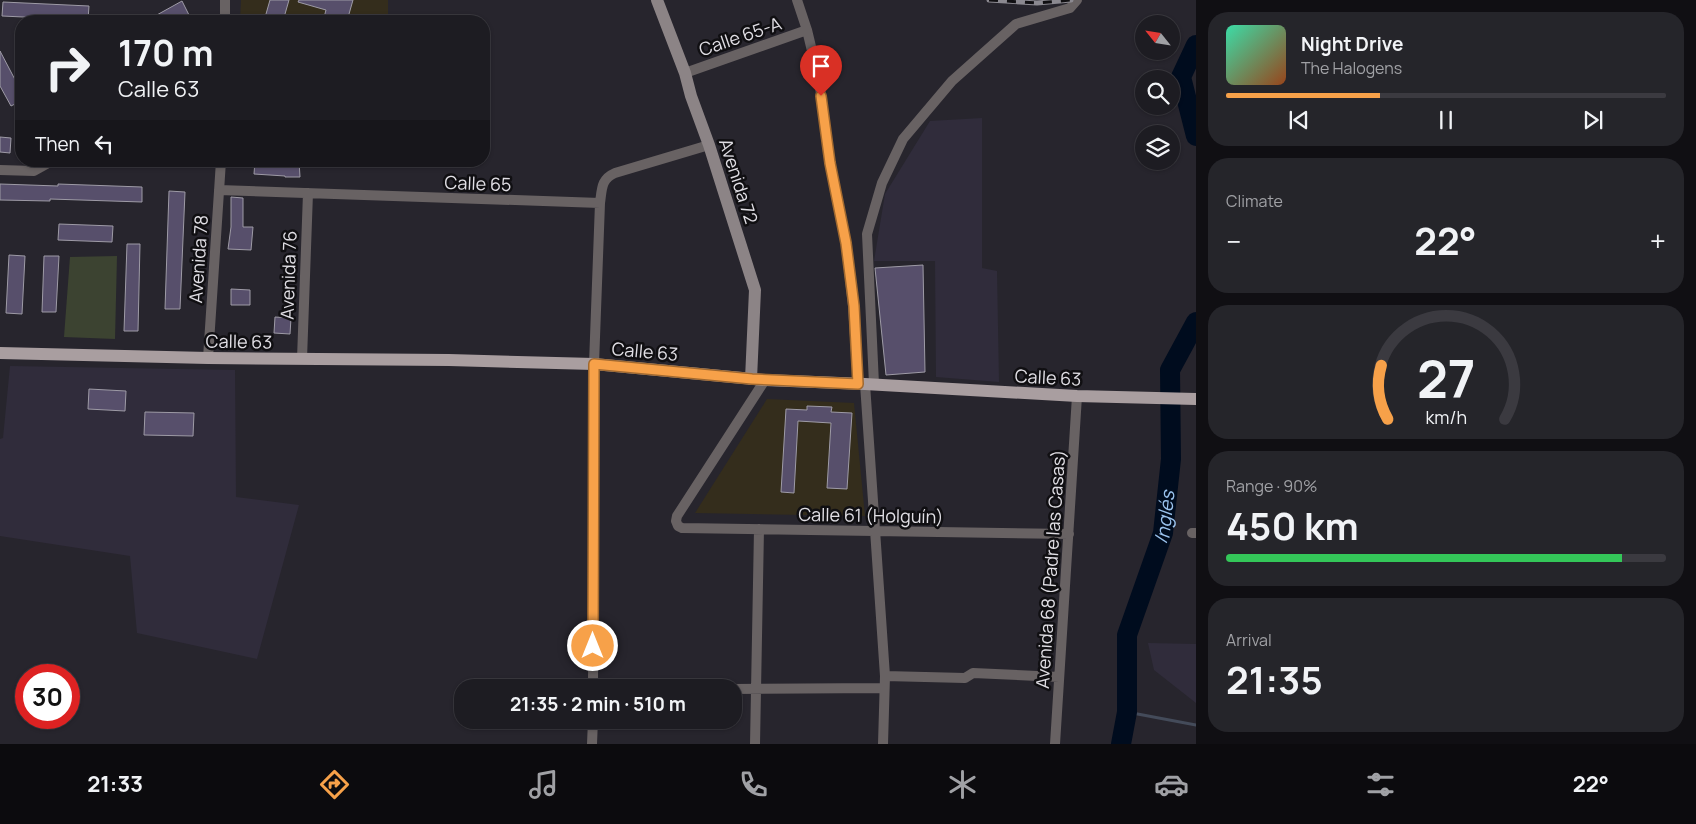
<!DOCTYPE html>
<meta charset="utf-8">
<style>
body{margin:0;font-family:Manrope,sans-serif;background:#25252a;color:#f1f3f6;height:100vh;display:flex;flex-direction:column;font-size:19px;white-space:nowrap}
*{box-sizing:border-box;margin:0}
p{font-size:16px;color:#a0a1a5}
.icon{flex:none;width:28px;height:28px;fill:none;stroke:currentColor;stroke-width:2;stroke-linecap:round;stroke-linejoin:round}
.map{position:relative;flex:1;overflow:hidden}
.side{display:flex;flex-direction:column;gap:12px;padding:12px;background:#100f13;width:500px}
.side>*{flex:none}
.top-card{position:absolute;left:15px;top:15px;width:475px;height:152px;border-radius:20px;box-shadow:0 1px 4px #0004,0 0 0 1px #3b3a40;background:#1d1c22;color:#f1f3f6;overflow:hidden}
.needle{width:32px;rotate:300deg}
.fabs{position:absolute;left:1135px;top:15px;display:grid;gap:10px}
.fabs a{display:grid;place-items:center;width:45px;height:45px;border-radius:50%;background:#1d1c22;box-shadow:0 1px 4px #0004,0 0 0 1px #3b3a40;font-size:25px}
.speed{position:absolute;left:15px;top:664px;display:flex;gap:10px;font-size:25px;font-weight:700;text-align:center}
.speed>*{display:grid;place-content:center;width:65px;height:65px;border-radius:50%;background:#1d1c22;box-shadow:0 1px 4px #0004,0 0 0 1px #3b3a40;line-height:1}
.speed .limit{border:8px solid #d22;background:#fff;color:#111}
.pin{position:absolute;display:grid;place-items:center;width:42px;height:42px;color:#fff;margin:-51px -21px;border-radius:50% 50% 50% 0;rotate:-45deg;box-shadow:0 0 5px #0007}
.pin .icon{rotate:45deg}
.me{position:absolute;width:55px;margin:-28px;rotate:0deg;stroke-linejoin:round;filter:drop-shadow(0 0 4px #0008)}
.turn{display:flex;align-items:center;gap:18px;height:105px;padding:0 20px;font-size:22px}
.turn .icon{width:65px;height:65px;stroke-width:2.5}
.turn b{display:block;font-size:35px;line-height:42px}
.then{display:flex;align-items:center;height:48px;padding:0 20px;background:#0003;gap:10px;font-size:19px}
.big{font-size:38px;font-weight:700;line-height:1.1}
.side .card{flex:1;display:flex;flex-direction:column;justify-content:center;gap:8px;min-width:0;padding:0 18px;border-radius:20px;background:#25252a}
.side .dial{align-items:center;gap:0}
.dial svg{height:130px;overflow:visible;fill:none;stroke:#3b3a40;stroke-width:7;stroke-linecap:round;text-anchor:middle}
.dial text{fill:#f1f3f6;stroke:none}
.song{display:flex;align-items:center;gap:15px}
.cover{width:60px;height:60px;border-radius:8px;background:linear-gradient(135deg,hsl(160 70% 55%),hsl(20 70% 35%))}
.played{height:5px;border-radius:2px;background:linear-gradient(90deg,#f7a149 35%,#3b3a40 35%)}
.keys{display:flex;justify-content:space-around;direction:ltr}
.heat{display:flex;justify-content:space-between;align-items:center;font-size:28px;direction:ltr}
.charge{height:8px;border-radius:4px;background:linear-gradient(90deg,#34c759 90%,#3b3a40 0)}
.trip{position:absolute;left:454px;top:679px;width:288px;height:50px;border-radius:20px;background:#1d1c22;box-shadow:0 1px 4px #0004,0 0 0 1px #3b3a40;font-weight:700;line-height:50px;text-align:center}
.dock{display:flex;height:80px;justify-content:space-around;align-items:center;background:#0c0b0e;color:#a0a1a5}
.dock .icon{width:35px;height:35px}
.dock .on{color:#f7a149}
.dock b{font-size:22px;color:#f1f3f6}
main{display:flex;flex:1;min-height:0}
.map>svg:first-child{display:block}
.built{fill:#302c3b}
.education{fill:#342d1c}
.green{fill:#3c4331}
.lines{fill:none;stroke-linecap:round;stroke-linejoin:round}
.stream{stroke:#444b5a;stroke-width:3}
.river{stroke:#000c1e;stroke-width:20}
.building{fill:#574f6b;stroke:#9e9ba6}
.street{stroke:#686263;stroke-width:10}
.secondary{stroke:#8c8486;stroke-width:12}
.primary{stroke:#a99ea0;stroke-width:12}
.rail-casing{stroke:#8b8990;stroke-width:5}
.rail{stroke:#100f12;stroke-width:3;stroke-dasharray:9;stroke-linecap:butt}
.route-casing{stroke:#a1692f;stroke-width:12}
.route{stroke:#f7a149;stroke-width:9}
.labels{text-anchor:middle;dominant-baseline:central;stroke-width:5;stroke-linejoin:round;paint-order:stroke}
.street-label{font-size:18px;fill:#e1dfe5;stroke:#100f12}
.water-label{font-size:19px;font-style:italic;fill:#9bc4ef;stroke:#100f12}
</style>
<main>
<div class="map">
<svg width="1196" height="744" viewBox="0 0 1196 744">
<rect width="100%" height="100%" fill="#27252d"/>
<path class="built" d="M982,118V268L997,271L999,382L936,377L935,261H874L885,194L930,121Z
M10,366L235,370L236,497L299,505L257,659L137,633L130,556L0,536V439L3,438Z
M1148,643L1196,644V703L1154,670Z"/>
<path class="education" d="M241,0H388V21H240Z
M767,399L854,403L865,516L695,513Z"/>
<path class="green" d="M117,256L115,339L64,337L70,257Z"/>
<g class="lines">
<path class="stream" d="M1127,712L1196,725"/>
<g class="river">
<path d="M1196,45L1181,77L1196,136"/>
<path id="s1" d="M1121,744L1127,712V635L1163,533L1171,459L1170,370L1196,322"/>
</g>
</g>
<path class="building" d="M270,0H289L283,21H264Z
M299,0H353L347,21H323L326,10L298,2Z
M182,1L189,15L177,21H146Z
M3,2L89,6L88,20L2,16Z
M0,51L21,91V101L11,106L0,86Z
M0,137L11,138L10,153L0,152Z
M255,161H299L300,177H285V176L254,174Z
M0,184L58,186V184L142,187V202L50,199V201L0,200Z
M169,191L185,192L180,309H165Z
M231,197L243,198V227H253L251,250L228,249L231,227Z
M59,224L113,226L112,242L58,240Z
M127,244H140L138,331H124Z
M9,255L25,256L22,314L6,313Z
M44,256H59L56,312H42Z
M923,265L925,372L886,375L875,268Z
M231,289L250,290V305H231Z
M275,317L291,318L290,334L274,333Z
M89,389L126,391L125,411L88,409Z
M807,406L832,407L831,412L852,413L847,489L827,488L831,423L798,421L794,493L781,492L786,409L807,410Z
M145,412L194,413L193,436L144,435Z"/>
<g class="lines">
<path class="street" d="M225,0V21
M797,0L807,30L819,80L830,163L846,243L853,306L858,384
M685,73L807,30
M0,170L34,171L52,161
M219,190L600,203
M208,358L221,161
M302,359L308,193
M765,380L677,516L676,521L678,526L682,528L1069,534
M865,384L885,676L883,744
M874,384L867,234L882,183L903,139L952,81L1016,24L1070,8L1077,0
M1192,533H1196
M885,676L965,678L973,673L1059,677
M505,684L593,685L679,688
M593,688L594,364L600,203C602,189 601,179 615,173L709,145
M732,689L884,688
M592,744L593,720
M755,744L759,529
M1055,744L1077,396"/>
<path class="secondary" d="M657,0L685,73L691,96L709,145L755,290L751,379"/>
<path class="primary" d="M0,353L208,358L449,360L594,364L765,380L865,384L1077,396L1196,399"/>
<defs>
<path id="rail" d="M989,0L1037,3L1071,0"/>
</defs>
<use href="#rail" class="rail-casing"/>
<use href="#rail" class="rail"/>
</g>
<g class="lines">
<defs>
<path id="route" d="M593,646L594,364L752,379L858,384L854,306L846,243L830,163L821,96"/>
</defs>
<use href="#route" class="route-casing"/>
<use href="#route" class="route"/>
</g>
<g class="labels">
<g class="street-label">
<text transform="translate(740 36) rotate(-19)">Calle 65-A</text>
<text transform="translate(739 181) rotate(72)">Avenida 72</text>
<text transform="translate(478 183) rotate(2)">Calle 65</text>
<text transform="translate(198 259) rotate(-86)">Avenida 78</text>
<text transform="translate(288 275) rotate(-88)">Avenida 76</text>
<text transform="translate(239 341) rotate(1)">Calle 63</text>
<text transform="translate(645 351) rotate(5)">Calle 63</text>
<text transform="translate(1048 377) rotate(3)">Calle 63</text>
<text transform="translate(871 515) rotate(1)">Calle 61 (Holguín)</text>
<text transform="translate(1050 569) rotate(-86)">Avenida 68 (Padre las Casas)</text>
</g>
<g class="water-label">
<text stroke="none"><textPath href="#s1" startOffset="234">Inglés</textPath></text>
</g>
</g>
</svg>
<div class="fabs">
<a><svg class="needle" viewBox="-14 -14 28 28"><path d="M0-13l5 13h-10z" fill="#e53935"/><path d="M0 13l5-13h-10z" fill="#a0a1a5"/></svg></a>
<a><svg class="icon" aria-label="search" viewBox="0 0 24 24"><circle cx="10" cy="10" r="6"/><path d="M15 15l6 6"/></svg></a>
<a><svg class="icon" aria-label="layers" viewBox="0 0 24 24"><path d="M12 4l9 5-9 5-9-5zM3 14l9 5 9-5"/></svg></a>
</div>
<div class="speed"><div class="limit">30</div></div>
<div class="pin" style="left:821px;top:96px;background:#d93025"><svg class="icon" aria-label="arrive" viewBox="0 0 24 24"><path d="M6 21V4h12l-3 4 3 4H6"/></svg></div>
<svg class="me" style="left:593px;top:646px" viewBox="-20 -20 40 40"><circle r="17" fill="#f7a149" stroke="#fff" stroke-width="3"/><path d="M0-11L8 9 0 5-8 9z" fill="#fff"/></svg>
<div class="trip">21:35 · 2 min · 510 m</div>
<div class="top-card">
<div class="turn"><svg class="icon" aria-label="right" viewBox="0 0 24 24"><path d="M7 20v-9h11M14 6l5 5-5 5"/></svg><div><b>170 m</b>Calle 63</div></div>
<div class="then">Then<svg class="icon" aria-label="left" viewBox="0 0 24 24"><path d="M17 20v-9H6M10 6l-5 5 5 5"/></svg></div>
</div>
</div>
<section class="side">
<div class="card">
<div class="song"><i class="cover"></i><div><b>Night Drive</b><p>The Halogens</p></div></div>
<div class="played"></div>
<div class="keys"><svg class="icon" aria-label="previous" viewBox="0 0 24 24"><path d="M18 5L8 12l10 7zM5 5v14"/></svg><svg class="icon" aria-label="pause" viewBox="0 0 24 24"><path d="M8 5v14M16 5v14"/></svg><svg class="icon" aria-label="next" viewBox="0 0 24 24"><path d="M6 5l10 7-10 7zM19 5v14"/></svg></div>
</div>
<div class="card"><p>Climate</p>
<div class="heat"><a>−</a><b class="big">22°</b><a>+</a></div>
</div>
<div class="card dial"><svg viewBox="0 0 100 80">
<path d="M14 69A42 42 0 1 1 86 69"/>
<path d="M14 69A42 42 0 0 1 10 36" stroke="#f7a149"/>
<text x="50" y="56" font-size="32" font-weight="700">27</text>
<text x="50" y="72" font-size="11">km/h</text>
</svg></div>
<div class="card"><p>Range · 90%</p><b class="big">450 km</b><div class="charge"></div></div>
<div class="card"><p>Arrival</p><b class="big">21:35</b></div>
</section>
</main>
<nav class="dock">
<b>21:33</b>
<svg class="icon on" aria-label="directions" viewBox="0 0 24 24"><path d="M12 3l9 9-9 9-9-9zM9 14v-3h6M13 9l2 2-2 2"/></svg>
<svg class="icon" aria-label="music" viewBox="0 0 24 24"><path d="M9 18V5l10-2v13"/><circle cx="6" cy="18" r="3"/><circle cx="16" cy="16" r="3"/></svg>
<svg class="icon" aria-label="phone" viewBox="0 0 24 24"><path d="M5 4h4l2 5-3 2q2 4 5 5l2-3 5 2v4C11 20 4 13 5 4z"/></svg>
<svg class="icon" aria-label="climate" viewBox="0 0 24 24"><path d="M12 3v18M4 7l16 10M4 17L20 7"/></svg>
<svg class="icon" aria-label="car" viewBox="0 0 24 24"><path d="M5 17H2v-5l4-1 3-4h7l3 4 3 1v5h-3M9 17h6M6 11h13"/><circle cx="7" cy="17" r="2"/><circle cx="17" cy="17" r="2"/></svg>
<svg class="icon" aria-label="filters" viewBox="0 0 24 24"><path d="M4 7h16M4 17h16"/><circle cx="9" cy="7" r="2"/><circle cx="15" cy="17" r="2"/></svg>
<b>22°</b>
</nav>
